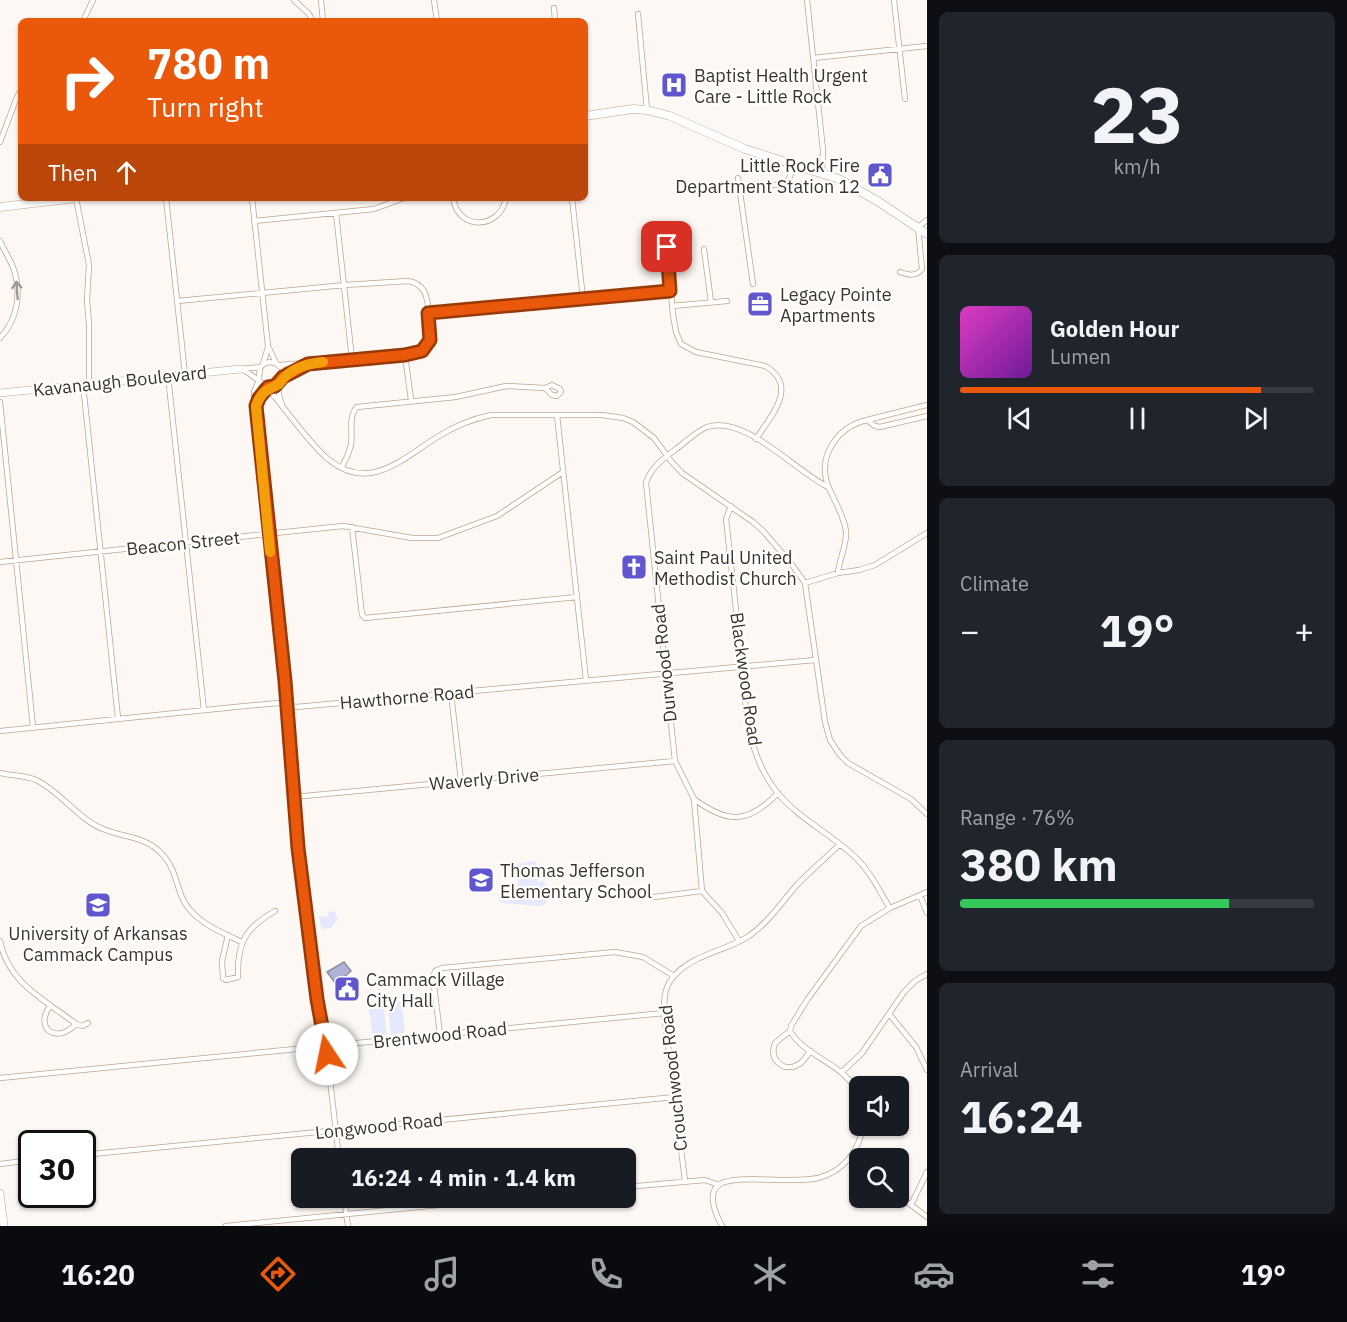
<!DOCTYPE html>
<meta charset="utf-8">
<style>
body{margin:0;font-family:"IBM Plex Sans",sans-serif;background:#20242c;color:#f1f3f6;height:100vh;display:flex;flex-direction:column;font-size:22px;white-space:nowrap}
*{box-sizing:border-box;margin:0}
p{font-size:20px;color:#9ea1a6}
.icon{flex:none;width:33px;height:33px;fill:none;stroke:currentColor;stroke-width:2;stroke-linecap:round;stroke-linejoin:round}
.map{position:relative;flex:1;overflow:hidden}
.panel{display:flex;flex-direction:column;gap:12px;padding:12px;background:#0d0f14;width:420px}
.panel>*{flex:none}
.hud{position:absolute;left:18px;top:18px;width:570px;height:183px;border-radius:9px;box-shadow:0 2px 4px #0004;background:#ea580c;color:#fff;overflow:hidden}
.controls{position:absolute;left:849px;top:1076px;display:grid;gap:12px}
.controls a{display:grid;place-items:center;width:60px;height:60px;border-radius:9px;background:#171b24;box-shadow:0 2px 4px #0004;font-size:30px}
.speed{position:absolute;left:18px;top:1130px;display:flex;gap:12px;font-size:30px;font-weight:700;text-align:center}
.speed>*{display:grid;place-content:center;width:78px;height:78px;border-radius:50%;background:#171b24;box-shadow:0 2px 4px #0004;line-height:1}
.speed .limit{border:3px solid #111;border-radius:9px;background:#fff;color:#111}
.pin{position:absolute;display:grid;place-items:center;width:51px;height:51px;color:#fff;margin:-26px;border-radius:12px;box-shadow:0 3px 9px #0006}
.me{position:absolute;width:66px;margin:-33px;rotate:349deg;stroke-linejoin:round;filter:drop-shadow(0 0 4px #0008)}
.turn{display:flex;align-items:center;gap:21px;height:126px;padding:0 30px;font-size:27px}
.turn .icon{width:78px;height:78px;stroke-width:2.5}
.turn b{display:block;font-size:42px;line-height:51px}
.then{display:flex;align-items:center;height:57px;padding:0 30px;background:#0003;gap:12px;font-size:22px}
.big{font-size:45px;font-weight:700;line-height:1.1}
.panel .tile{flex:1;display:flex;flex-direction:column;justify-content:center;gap:9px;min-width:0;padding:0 21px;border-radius:9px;background:#20242c}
.panel .dial{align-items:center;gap:0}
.dial b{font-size:78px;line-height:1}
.song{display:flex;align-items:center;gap:18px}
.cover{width:72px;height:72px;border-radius:9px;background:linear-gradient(135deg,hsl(310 70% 55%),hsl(280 70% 35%))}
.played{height:6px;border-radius:3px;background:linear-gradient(90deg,#ea580c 85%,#363941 85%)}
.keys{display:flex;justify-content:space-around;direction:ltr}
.heat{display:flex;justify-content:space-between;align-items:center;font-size:33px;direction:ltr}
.charge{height:9px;border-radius:4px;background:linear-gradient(90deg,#34c759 76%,#363941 0)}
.trip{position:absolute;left:291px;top:1148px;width:345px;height:60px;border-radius:9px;background:#171b24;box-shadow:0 2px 4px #0004;font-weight:700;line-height:60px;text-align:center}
.tabs{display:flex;height:96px;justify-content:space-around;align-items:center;background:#090b0e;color:#9ea1a6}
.tabs .icon{width:42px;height:42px}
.tabs .active{color:#ea580c}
.tabs b{font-size:27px;color:#f1f3f6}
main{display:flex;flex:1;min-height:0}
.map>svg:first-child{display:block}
.green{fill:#e6e8fe}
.water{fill:#b0b3d7;stroke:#8d8da3;stroke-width:1.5}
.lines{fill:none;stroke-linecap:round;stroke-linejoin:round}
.street-casing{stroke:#bca68d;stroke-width:6}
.secondary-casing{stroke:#bca68d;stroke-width:8}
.primary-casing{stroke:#bca68d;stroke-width:9}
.street{stroke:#fff;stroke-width:4.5}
.secondary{stroke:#fff;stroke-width:7}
.primary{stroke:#fff;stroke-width:8}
.oneway{stroke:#9e9994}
.route-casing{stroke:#983908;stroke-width:15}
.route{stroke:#ea580c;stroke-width:10}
.slow{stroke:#f59e0b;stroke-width:10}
.labels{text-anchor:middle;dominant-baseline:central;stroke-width:4.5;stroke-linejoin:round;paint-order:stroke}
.poi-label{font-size:18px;fill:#3c3329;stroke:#fff;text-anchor:start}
.street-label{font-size:18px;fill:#3c3329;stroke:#fff}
</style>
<main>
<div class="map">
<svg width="927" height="1226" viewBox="0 0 927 1226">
<rect width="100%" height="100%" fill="#fdf8f3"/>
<path class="green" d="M536,861L537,882L543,881C548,886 548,897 546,904L540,906L502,903L499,901V895L507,893L513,886H518L516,864Z
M335,911L338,919L331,928L324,929L321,927L319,917L328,916L329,912Z
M402,1002L405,1033L391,1035L388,1004Z
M384,1007L386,1035L373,1037L369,1009Z"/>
<path class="water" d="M344,962L351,971L336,984L327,972Z"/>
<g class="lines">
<defs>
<path id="street" d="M294,0L309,14L313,21
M321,0L323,21
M434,0L437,21
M807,0L823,150L822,172
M894,0L905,99
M554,8L555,21
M638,14L647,110
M83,21L93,0
M813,58L927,46
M0,142L17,97L21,91
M738,178L753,284
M740,192C748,189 756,185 764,185C788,184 785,190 795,164
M76,198L89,265L87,300L89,325V383
M166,198L185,374
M252,198L268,346L276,363
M453,198C458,231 500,230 506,198
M572,198L583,299
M336,213L352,359
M254,221L374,209L404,198
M0,241C4,250 9,258 13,267C22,292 18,319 0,338
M667,247L673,315L676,332L681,344L696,352L765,366C800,386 770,417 756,439
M704,249L711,302
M900,272C908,275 916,277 922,269L918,227L927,220
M177,301L345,285L408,281C415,282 420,285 424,291C429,300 433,338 426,347C421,353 413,354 405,355L279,365
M672,306L727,301
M428,313L670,291
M405,355L411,400
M263,364L268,347
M241,369C253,374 261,385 271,387L281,381L282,369C276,361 267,360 260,367L259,379
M241,369L261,367
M168,376L204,710
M283,377L305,365
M259,380L254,392L285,680L299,854L317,999L327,1054L339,1158
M83,384L118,718
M279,384V395L282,405
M552,385L560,389L561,392L557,396L552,395L545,388Z
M270,387L274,396C290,415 310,444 328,459C370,494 404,457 439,436C455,426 472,419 491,415H602L623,418L633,422L654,438L671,461L682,473L753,522L763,531L790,562L805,583L825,722L830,740L840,755L848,763L911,799L927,814
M0,402L33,727
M256,406L259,398L268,387
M557,415L586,680
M867,420L927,405
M342,467C346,460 349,453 351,445C353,432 348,416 357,407L456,397L506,386L545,388
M731,506L726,519C731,561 735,604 740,646C745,696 744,750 776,791C798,819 832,834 856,858C871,872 879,891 890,908
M352,527L362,615L365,618L577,597
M0,562L343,526L412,538H438L497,516L563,472
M838,573C839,559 847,546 846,531C844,516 835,502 829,488C816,457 837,427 867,420L875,426L880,427L927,416
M805,583L838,573L859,570L875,565L927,533
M451,693L461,781
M0,731L245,706L279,703L296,707L815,660
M0,773C12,776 25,775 36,780C61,792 78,819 103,829C125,838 145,836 162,854C173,865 176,881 181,895C190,920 220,932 242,942
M294,797L675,761
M694,799C728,824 748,824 778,793
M920,895L927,913
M654,897L702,891
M228,935L222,961L223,978L226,980L238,977C237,943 245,928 275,911
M0,941C8,983 45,1000 76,1024L82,1026L88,1023
M739,941L722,913L702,891L694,799L675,761L646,483C651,466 667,456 680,446C688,440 697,431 707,427C745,414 796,472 828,487
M50,1006C34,1028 56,1045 76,1024
M890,1015L916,1047L927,1070
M790,1031L775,1043C771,1054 774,1062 785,1067H793L801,1063L811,1051
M440,1034L433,978L435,971L442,968L615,952L643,957L674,976
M842,1072L862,1053L904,992L915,981L927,974
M0,1078L664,1013
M860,1097C845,1062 808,1060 790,1031L791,1026L807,1000L861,926L890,908L927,892
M82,1155L675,1097
M850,1157L860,1165
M0,1164L32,1160
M685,1181L664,1013C664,999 664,986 675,975C694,954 726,951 749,936C768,923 781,903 796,886C810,871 826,858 840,844
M626,1187L705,1180L719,1185
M898,1195L927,1217
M344,1197L348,1226
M911,1205L927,1172
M226,1226L521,1197
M722,1226C716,1215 706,1193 720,1184C737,1174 794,1184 818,1178C843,1172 860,1150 863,1125"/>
<path id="secondary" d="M0,393L241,369
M0,1193L4,1226"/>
<path id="primary" d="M585,116L633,109L647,110L670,116L745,149L839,179L879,202L927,234
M0,207L76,198"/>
</defs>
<use href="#street" class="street-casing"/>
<use href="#secondary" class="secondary-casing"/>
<use href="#primary" class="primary-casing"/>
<use href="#street" class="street"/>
<use href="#secondary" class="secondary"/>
<use href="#primary" class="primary"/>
</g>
<defs><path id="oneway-shaft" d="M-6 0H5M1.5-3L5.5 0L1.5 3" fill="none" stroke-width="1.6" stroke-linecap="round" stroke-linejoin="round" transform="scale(1.5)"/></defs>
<use class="oneway" href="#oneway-shaft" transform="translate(17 290) rotate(-94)"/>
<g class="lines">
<defs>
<path id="route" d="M327,1054L317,999L298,848L285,681L256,406L259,398L268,387L275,386L283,377L308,364L405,355L422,351L430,340L428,313L670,291L667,247"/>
</defs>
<use href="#route" class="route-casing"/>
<use href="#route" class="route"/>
<path class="slow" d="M270,552L256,406C262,390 266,391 279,384C289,369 305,364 323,362"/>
</g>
<defs>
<symbol id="hospital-square" viewBox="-11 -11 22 22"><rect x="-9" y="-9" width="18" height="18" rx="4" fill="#6056ce" stroke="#fff"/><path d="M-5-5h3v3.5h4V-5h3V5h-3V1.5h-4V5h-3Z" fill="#fff"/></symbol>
<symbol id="civic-square" viewBox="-11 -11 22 22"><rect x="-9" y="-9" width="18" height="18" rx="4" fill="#6056ce" stroke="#fff"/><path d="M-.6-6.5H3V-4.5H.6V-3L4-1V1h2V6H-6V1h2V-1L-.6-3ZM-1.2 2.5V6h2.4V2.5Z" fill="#fff"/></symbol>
<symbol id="office-square" viewBox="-11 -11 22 22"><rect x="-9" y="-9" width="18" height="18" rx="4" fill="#6056ce" stroke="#fff"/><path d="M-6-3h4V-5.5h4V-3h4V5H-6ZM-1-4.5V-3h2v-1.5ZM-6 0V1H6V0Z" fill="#fff"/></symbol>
<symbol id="church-square" viewBox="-11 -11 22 22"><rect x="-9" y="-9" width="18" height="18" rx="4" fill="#6056ce" stroke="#fff"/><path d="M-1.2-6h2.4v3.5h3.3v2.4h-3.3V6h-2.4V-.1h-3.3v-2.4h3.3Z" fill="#fff"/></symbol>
<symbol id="school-square" viewBox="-11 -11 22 22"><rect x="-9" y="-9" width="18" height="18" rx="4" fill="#6056ce" stroke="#fff"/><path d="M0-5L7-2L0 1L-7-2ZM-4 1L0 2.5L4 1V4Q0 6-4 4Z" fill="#fff"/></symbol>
<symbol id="university-square" viewBox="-11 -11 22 22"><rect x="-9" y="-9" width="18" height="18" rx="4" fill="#6056ce" stroke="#fff"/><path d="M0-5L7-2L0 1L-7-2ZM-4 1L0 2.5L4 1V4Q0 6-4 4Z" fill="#fff"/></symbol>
</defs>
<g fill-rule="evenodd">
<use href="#hospital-square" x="659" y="70" width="30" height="30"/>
<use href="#civic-square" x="865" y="160" width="30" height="30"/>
<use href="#office-square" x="745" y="289" width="30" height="30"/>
<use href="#church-square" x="619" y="552" width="30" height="30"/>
<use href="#school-square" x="466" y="865" width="30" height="30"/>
<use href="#university-square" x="83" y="890" width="30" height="30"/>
<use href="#civic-square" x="332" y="974" width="30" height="30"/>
</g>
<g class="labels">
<g class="poi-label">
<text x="694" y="75">Baptist Health Urgent<tspan x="694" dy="21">Care - Little Rock</tspan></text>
<text x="860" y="165" text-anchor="end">Little Rock Fire<tspan x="860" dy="21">Department Station 12</tspan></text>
<text x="780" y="294">Legacy Pointe<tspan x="780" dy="21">Apartments</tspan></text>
<text x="654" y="557">Saint Paul United<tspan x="654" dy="21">Methodist Church</tspan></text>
<text x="500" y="870">Thomas Jefferson<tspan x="500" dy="21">Elementary School</tspan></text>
<text x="98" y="933" text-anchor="middle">University of Arkansas<tspan x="98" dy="21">Cammack Campus</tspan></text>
<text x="366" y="979">Cammack Village<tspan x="366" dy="21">City Hall</tspan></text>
</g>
<g class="street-label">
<text transform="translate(120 381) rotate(-6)">Kavanaugh Boulevard</text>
<text transform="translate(183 543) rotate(-6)">Beacon Street</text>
<text transform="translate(664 663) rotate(-96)">Durwood Road</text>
<text transform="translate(746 679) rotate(82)">Blackwood Road</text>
<text transform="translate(407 697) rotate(-5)">Hawthorne Road</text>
<text transform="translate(484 779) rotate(-5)">Waverly Drive</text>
<text transform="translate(440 1035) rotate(-6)">Brentwood Road</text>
<text transform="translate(673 1078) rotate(-96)">Crouchwood Road</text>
<text transform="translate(379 1126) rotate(-6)">Longwood Road</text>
</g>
</g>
</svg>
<div class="controls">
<a><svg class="icon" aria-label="sound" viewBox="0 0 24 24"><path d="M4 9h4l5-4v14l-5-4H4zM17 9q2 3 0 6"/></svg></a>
<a><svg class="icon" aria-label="search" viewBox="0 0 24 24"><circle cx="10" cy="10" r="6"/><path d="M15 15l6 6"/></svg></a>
</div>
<div class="speed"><div class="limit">30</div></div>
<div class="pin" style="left:667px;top:247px;background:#d93025"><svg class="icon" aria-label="arrive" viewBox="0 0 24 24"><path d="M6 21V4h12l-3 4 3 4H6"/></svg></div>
<svg class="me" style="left:327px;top:1054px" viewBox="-20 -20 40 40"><circle r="19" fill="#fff"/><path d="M0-13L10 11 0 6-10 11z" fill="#ea580c"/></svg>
<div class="trip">16:24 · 4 min · 1.4 km</div>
<div class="hud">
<div class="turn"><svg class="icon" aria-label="right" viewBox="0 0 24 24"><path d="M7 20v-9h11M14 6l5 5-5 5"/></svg><div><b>780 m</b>Turn right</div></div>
<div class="then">Then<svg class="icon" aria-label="ahead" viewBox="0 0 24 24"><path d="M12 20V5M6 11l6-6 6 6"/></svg></div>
</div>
</div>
<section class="panel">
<div class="tile dial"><b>23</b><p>km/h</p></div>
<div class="tile">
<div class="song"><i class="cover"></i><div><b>Golden Hour</b><p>Lumen</p></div></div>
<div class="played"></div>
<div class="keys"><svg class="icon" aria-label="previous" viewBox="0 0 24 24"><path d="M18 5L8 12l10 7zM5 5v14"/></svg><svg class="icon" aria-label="pause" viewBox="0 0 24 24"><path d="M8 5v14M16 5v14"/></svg><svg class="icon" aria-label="next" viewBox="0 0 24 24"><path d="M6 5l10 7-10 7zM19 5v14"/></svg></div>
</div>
<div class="tile"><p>Climate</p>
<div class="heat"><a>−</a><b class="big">19°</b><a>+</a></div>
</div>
<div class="tile"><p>Range · 76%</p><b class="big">380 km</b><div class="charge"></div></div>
<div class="tile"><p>Arrival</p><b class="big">16:24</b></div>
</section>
</main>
<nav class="tabs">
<b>16:20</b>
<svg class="icon active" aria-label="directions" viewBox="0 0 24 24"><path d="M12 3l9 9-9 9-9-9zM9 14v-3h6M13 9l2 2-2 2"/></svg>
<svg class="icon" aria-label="music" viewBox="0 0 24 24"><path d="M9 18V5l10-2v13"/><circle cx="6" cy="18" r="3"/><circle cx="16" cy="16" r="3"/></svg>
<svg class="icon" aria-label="phone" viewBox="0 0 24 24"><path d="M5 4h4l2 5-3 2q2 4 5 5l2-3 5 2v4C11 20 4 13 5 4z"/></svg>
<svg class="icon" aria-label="climate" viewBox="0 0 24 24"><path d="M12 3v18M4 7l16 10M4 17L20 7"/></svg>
<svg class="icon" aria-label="car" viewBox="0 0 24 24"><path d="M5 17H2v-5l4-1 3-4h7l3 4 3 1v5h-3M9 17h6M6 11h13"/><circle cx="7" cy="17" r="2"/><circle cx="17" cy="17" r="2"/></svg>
<svg class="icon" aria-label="filters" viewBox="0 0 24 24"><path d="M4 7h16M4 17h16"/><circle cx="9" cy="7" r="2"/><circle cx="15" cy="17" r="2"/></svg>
<b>19°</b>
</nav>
